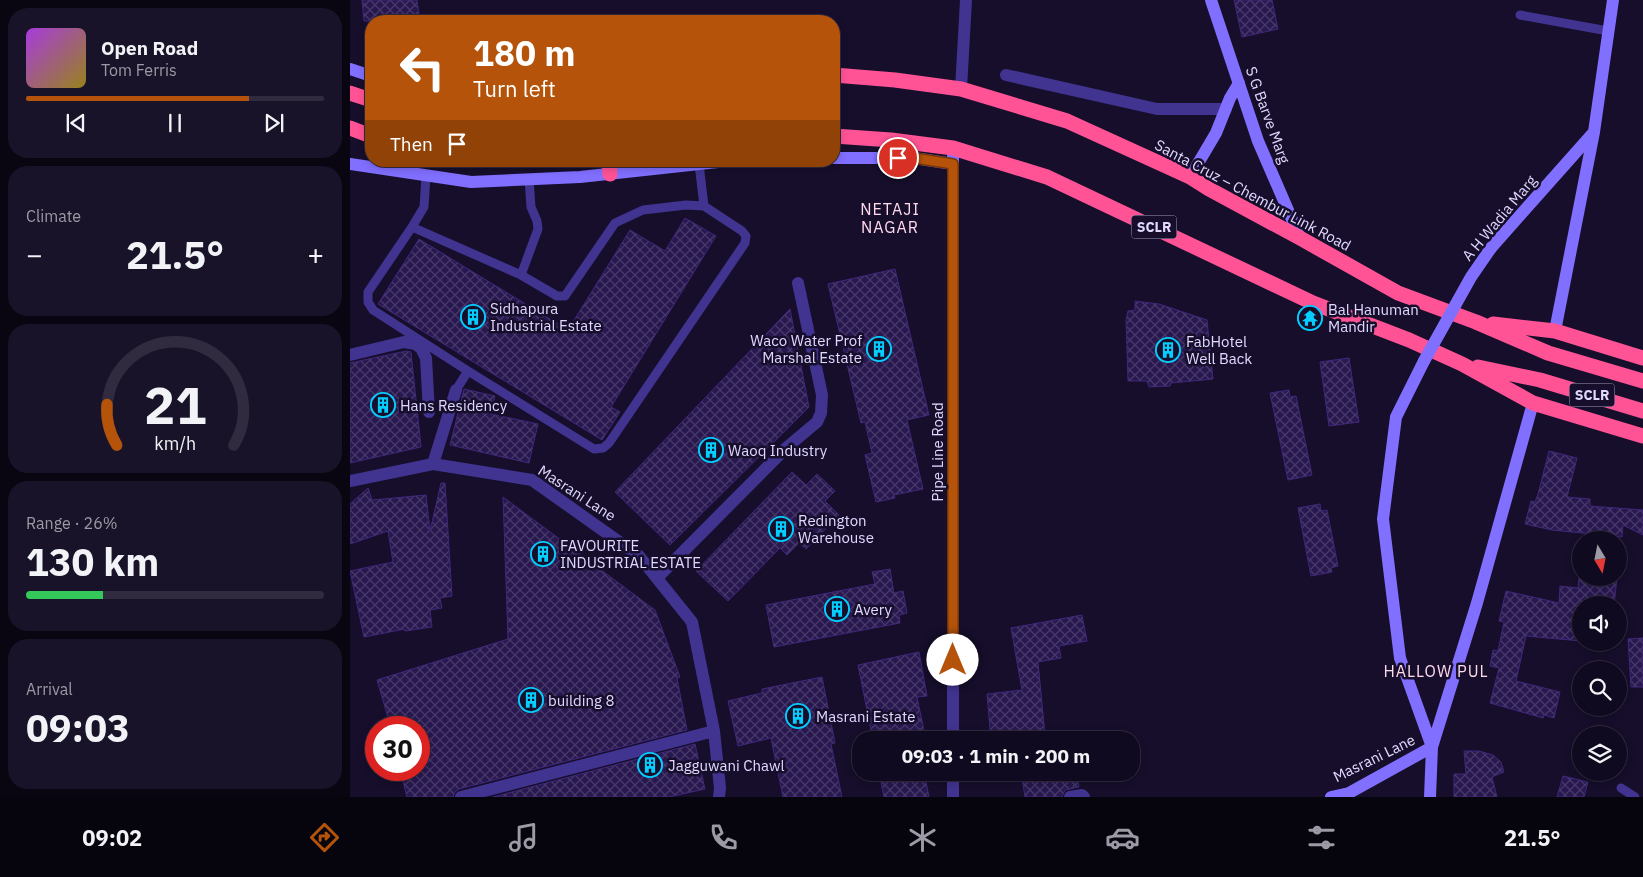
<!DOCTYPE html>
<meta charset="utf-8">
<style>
body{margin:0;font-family:"IBM Plex Sans",sans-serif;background:#191329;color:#f1f3f6;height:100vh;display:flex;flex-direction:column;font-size:19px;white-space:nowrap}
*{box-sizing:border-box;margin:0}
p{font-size:16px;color:#9c9aa5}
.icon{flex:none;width:28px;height:28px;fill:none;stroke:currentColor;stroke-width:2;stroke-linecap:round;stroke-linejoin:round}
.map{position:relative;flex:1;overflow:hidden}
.panel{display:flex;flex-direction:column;gap:8px;padding:8px;background:#090612;width:350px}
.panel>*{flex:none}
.top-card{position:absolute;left:15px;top:15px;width:475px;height:152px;border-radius:20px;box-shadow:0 2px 8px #0003,0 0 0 1px #302b3e;background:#b45309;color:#fff;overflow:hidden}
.needle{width:32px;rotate:170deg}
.controls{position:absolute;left:1222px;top:531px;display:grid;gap:10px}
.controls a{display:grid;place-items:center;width:55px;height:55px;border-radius:50%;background:#100a20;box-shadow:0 2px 8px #0003,0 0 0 1px #302b3e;font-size:25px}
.speed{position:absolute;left:15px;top:716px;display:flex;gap:10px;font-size:25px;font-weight:700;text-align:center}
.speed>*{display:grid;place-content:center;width:65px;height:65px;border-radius:50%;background:#100a20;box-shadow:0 2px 8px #0003,0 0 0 1px #302b3e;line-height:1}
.speed .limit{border:8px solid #d22;background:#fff;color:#111}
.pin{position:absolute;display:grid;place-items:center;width:42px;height:42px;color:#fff;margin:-21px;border:2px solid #fff;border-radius:50%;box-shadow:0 1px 5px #0007}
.me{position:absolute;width:55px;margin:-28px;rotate:0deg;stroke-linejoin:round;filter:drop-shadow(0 0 4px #0008)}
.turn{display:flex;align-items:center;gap:18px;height:105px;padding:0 25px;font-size:22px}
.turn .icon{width:65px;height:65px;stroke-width:2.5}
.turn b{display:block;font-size:35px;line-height:42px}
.then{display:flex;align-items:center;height:48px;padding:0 25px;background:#0003;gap:10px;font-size:19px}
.big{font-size:38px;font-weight:700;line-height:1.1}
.panel .tile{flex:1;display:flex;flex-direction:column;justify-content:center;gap:8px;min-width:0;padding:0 18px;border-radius:20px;background:#191329}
.panel .dial{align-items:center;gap:0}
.dial svg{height:130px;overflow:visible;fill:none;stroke:#302b3e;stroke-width:7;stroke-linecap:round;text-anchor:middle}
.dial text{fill:#f1f3f6;stroke:none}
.song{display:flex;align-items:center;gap:15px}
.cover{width:60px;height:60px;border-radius:8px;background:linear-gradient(135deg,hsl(280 70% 55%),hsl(50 70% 35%))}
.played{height:5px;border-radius:2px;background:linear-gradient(90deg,#b45309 75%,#302b3e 75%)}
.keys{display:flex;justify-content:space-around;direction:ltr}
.heat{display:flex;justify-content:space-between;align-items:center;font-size:28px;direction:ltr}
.charge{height:8px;border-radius:4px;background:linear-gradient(90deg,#34c759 26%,#302b3e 0)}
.trip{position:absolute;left:502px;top:731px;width:288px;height:50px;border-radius:20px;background:#100a20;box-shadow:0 2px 8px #0003,0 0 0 1px #302b3e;font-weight:700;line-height:50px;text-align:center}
.dock{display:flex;height:80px;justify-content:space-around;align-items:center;background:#06040d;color:#9c9aa5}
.dock .icon{width:35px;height:35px}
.dock .selected{color:#b45309}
.dock b{font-size:22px;color:#f1f3f6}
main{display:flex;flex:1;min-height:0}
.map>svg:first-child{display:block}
.building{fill:url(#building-cross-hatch);stroke:#40277d}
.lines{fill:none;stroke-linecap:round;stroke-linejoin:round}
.lane{stroke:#403490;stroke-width:9}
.street{stroke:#403490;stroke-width:12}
.secondary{stroke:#816fff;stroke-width:12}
.highway{stroke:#ff5395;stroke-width:15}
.secondary-bridge{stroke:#816fff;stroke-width:12}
.route-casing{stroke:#753606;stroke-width:12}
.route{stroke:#b45309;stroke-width:9}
.labels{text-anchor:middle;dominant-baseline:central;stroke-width:5;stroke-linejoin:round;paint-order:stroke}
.shield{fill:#160e2b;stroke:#a39bbf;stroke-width:1}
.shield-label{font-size:14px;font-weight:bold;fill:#e0d8ff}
.street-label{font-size:15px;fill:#e0d8ff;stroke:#160e2b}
.poi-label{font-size:15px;fill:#e0d8ff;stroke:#160e2b;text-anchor:start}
.neighbourhood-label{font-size:16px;letter-spacing:1px;fill:#ffdaee;stroke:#160e2b}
</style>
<main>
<section class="panel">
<div class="tile">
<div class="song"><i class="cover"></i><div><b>Open Road</b><p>Tom Ferris</p></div></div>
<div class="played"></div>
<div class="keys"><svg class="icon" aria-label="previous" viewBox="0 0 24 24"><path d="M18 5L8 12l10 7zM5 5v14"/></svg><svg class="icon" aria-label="pause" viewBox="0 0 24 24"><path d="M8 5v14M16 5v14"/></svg><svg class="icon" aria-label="next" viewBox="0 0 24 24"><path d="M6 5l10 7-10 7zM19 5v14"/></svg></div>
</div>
<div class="tile"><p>Climate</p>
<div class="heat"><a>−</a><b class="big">21.5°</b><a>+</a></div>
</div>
<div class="tile dial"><svg viewBox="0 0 100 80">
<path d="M14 69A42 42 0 1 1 86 69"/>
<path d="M14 69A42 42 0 0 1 8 44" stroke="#b45309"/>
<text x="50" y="56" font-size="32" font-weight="700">21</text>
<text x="50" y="72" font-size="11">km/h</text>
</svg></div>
<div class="tile"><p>Range · 26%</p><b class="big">130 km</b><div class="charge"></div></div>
<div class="tile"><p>Arrival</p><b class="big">09:03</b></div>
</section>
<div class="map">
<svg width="1293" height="797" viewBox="0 0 1293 797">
<defs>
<pattern id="building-cross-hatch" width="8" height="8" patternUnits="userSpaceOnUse" patternTransform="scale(1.25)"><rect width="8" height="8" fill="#28184f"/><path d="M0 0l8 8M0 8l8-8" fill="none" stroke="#473969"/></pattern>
</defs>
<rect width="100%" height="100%" fill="#160e2b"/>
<path class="building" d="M12,0H67L70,21H14Z
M884,0H922L928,29L892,37Z
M335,218L366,236L261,407L270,412L252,440L28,304L69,239L218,330L280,230L315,251Z
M545,269L579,415L557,420L573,489L544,495L545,498L526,502L515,455L522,453L515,422L511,423L478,284Z
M785,301L809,304L857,320L863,379L821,383L820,386L799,387L797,381H778L776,320L778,311L785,310Z
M440,309L459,407L320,545L265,492Z
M56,351L61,352L71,447L0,463V363Z
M999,358L1009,422L979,426L970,362Z
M114,389L145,396L141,414L188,424L179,463L100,445Z
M939,390L940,397L946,396L962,475L938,480L920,393Z
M1199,451L1227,458L1217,497L1240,499V506L1293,510V535L1273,525L1272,537L1202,530L1175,524L1181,501L1185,502L1188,494Z
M442,472L456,485L467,474L485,491L475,501L489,515L456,549L449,543L437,555L430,548L378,601L346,571Z
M91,483H95L102,596L90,598L92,608L80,610L82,627L55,631V629L14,637L0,571L43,562L38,531L0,544V504L18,488L22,500L76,495L80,531Z
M153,497L305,610L330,677L327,678L337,730L109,789L105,792L103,797H57L51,773L61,770H69V728H41L27,680L158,639Z
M970,504L971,511L977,510L988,566L981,568L982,572L961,576L948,508Z
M540,569L544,593L553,591L557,613L549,615L550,623L424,647L416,605L525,584L522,572Z
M1229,578H1267L1264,605H1231V641L1176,636L1166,681L1210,692L1204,718L1194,715L1193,718L1179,714L1140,703L1149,668L1140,666L1143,650L1148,651L1154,622L1149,621L1156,591L1209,603L1210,586L1228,588Z
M732,615L737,641L709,646L711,658L688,662L695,735L669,738V740H641L637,694L672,690L661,628Z
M1293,638V687H1281L1278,639Z
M569,652L577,696L567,697L576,740H523L508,665Z
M472,677L485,743L481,744L492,797H433L421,738L388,746L378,701L412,693V689Z
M345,744L355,789L319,797H143Z
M1114,751H1129L1143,755L1151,762L1154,772L1142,777L1147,797H1104V774H1116Z
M529,772H574L579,797H534Z
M671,772H726L729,787L715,790L712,797H675Z
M1213,776L1238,782L1234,797H1207Z"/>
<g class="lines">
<path class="lane" d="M1170,15L1258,31
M349,164L354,206
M336,205L354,206L392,231L396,236L395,243L259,443L253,448L244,449L118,371L23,310L18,302V292L62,227L171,275L207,296H215L265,223L293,210Z
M62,227L74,207L76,176
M171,275L188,229L187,221L181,207L179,179
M106,390L118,371
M1271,788L1285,797"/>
<path class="street" d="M656,75L807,109H876
M611,89L616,0
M603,164V740
M0,355L54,342L65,344L71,348L76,358L79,412
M83,464L106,390
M0,481L83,464L182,480L289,556L342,622L364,731L370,788L369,797
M307,578L436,448L467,422L471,413L472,395L448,283
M603,772V797
M111,797L364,731
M720,797L732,795L734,797"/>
<path class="secondary" d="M861,0L908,141L950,238
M0,69L21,76
M484,158H564L603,164V148
M0,164L121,182L230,177L377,161
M840,177L866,133L880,98L889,83
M1141,248L1244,132
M1205,331L1244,132L1263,0
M1074,361L1046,417L1033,519L1050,658L1082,747
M981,797L999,793L1082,747
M1080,797L1082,747L1127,603L1183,403"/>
<path class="highway" d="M484,75L545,80L611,89L717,121L840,177L859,189L950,238L1048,293L1126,322L1198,353L1293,381
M0,93L21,100
M0,128L21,136
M484,136L541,140L603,148L697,177L963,303L1059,340L1112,364L1183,403L1293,436
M259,161L260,174
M1143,324L1205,331L1293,358
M1128,367L1190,380L1293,411"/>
<path class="secondary-bridge" d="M1074,361L1121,277L1141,248"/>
</g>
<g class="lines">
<defs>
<path id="route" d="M548,158H564L603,164V660"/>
</defs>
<use href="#route" class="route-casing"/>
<use href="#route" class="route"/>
</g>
<defs>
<symbol id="building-ring" viewBox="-11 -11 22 22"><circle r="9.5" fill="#160e2b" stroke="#04ceff" stroke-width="1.5"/><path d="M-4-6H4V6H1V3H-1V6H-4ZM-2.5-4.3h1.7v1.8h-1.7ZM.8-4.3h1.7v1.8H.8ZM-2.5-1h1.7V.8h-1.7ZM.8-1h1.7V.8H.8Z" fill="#04ceff"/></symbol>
<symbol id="temple-ring" viewBox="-11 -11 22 22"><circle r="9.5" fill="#160e2b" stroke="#04ceff" stroke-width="1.5"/><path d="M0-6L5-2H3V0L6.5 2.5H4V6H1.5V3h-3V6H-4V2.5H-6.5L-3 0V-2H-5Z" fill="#04ceff"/></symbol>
</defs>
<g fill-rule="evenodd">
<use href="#building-ring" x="109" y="303" width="28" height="28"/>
<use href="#temple-ring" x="946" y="304" width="28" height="28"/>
<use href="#building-ring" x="515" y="335" width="28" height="28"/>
<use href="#building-ring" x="804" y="336" width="28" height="28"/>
<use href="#building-ring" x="19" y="391" width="28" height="28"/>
<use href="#building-ring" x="347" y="436" width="28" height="28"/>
<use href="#building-ring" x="417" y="515" width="28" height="28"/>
<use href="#building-ring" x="179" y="540" width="28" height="28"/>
<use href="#building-ring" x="473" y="595" width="28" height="28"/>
<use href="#building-ring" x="167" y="686" width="28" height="28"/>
<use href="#building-ring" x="434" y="702" width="28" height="28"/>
<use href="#building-ring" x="286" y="751" width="28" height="28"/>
</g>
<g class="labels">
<g class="shield">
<rect x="781.5" y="215.5" width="45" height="23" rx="4"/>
<rect x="1219.5" y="383.5" width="45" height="23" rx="4"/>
</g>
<g class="shield-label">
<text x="804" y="227">SCLR</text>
<text x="1242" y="395">SCLR</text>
</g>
<g class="street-label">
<text transform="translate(918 115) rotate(70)">S G Barve Marg</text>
<text transform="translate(903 195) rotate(28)">Santa Cruz – Chembur Link Road</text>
<text transform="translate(1149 218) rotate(-50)">A H Wadia Marg</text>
<text transform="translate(587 452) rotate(-90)">Pipe Line Road</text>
<text transform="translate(227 493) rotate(33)">Masrani Lane</text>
<text transform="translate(1024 758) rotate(-26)">Masrani Lane</text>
</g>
<g class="poi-label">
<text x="140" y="308">Sidhapura<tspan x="140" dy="17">Industrial Estate</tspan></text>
<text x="978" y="309">Bal Hanuman<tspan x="978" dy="17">Mandir</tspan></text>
<text x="512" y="340" text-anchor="end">Waco Water Prof<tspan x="512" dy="17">Marshal Estate</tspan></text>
<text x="836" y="341">FabHotel<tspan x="836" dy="17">Well Back</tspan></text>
<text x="50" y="405">Hans Residency</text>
<text x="378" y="450">Waoq Industry</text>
<text x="448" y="520">Redington<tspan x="448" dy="17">Warehouse</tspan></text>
<text x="210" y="545">FAVOURITE<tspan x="210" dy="17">INDUSTRIAL ESTATE</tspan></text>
<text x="504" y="609">Avery</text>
<text x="198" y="700">building 8</text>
<text x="466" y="716">Masrani Estate</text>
<text x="318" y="765">Jagguwani Chawl</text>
</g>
<g class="neighbourhood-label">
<text x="540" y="209">NETAJI<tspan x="540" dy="18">NAGAR</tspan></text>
<text x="1086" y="671">HALLOW PUL</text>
</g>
</g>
</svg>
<div class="controls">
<a><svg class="needle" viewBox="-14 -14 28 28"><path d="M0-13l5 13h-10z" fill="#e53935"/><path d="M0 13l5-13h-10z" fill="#9c9aa5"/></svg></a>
<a><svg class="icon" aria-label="sound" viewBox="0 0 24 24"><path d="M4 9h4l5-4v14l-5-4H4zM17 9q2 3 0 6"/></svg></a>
<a><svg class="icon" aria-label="search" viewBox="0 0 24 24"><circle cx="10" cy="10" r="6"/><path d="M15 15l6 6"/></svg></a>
<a><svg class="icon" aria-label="layers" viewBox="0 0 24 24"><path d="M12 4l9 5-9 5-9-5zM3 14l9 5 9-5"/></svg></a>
</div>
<div class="speed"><div class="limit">30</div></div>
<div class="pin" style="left:548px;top:158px;background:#d93025"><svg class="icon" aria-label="arrive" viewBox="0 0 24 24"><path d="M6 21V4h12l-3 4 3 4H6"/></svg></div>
<svg class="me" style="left:603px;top:660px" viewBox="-20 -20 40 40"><circle r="19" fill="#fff"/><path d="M0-13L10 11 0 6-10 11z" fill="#b45309"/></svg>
<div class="trip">09:03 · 1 min · 200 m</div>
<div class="top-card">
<div class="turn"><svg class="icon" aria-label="left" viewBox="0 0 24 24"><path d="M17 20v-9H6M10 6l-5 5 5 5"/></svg><div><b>180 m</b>Turn left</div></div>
<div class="then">Then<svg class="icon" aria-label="arrive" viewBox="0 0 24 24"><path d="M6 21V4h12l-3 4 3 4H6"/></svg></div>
</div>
</div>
</main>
<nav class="dock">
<b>09:02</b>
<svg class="icon selected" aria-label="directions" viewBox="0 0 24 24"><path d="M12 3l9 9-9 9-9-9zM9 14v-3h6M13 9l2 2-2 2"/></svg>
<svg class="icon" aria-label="music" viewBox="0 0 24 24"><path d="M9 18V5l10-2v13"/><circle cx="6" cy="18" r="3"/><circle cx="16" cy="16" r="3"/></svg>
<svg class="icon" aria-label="phone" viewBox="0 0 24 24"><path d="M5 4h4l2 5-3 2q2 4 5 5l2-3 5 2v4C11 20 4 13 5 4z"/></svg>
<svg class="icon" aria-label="climate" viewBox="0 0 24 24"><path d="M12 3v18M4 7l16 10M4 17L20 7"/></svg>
<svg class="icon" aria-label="car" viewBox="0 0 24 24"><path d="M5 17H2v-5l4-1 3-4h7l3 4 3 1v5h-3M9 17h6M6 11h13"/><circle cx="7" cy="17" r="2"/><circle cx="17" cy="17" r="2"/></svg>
<svg class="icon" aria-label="filters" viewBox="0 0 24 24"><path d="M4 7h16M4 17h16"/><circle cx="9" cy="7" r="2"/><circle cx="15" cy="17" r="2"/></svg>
<b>21.5°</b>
</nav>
